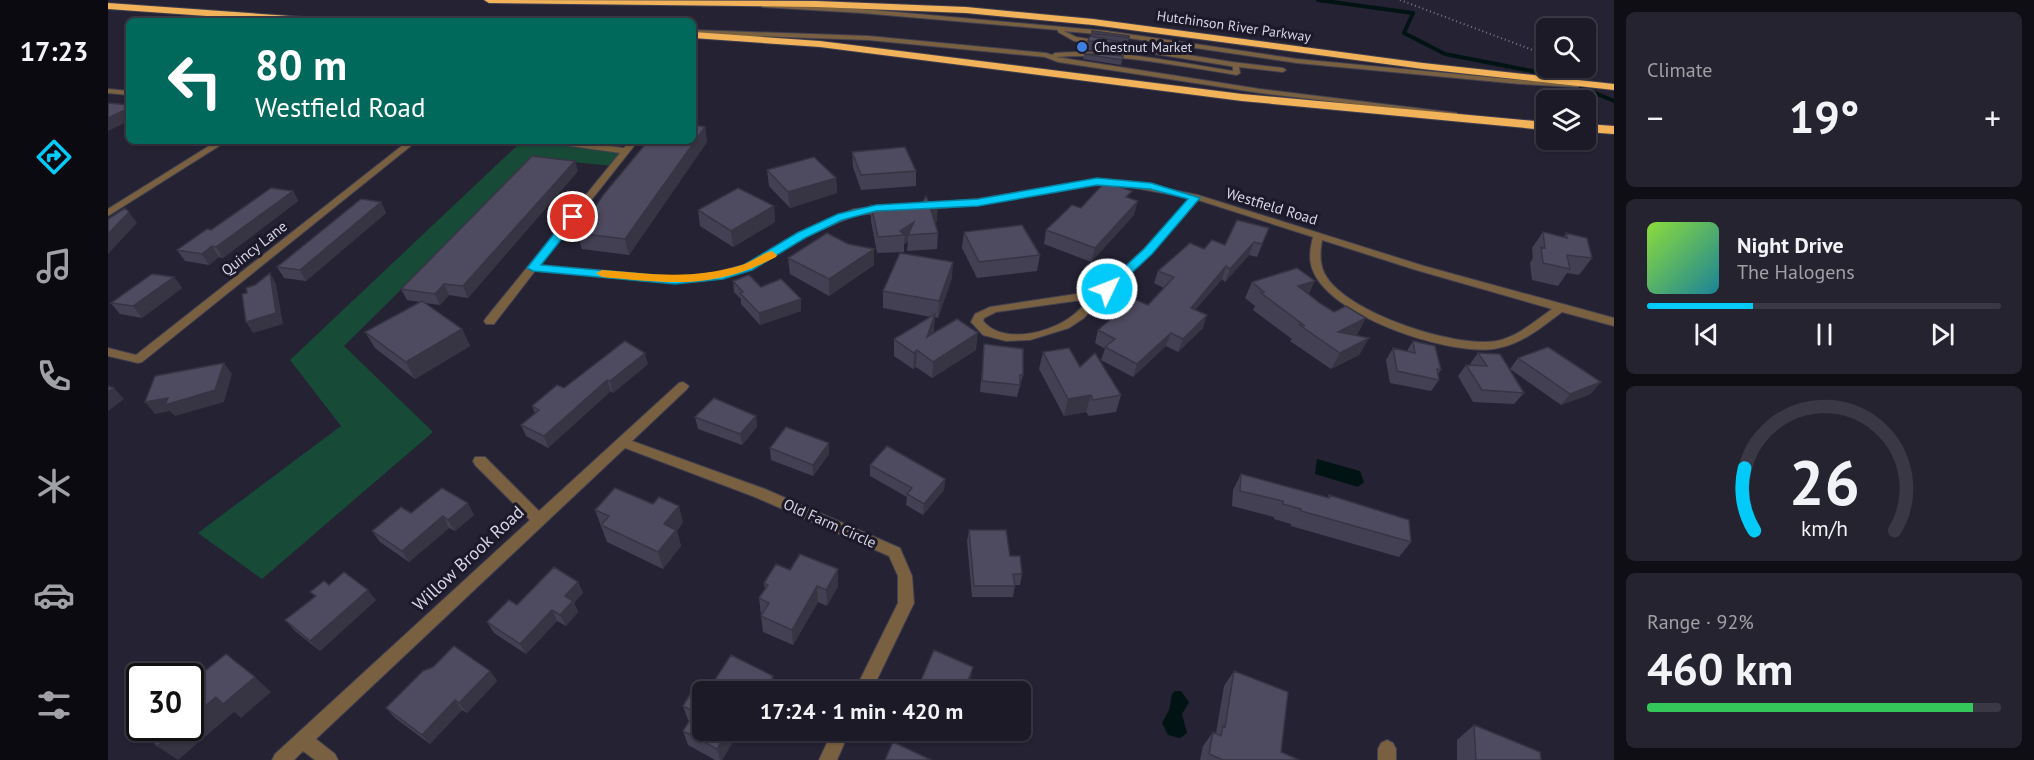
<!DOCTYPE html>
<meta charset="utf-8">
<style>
body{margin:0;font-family:"PT Sans",sans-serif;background:#25232f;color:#f1f3f6;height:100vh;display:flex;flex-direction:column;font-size:22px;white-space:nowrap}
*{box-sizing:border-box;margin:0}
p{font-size:20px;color:#a0a1a7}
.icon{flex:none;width:33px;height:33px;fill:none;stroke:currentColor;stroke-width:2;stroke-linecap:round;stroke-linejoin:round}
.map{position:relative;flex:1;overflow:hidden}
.sheet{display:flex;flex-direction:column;gap:12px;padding:12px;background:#0f0e15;width:420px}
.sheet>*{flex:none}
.top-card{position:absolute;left:18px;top:18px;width:570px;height:126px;border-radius:9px;box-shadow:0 2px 4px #0004,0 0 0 2px #3a3844;background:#00695c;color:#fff;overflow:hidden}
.tools{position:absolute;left:1428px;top:18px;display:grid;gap:12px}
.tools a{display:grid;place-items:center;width:60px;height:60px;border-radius:9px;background:#1c1a27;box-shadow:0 2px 4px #0004,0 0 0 2px #3a3844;font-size:30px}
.speed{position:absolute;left:18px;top:663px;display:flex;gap:12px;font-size:30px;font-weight:700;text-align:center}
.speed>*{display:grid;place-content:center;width:78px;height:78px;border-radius:50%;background:#1c1a27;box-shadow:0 2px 4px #0004,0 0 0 2px #3a3844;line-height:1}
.speed .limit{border:3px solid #111;border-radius:9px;background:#fff;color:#111}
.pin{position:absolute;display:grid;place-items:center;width:51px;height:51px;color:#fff;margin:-26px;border:3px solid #fff;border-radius:50%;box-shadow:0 2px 6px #0007}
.me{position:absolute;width:66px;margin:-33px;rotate:47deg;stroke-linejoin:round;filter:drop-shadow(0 0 4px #0008)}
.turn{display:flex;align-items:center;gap:21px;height:126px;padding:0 30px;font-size:27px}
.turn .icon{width:78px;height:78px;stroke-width:2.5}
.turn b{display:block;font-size:42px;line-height:51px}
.big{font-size:45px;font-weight:600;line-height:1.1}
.sheet .card{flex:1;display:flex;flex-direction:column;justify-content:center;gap:9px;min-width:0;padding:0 21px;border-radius:9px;background:#25232f}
.sheet .dial{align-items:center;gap:0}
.dial svg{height:156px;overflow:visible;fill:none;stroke:#3a3844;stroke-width:7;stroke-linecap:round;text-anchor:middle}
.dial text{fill:#f1f3f6;stroke:none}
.song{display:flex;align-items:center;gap:18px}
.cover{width:72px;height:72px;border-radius:9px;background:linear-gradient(135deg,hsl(90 70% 55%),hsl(190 70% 35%))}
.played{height:6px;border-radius:3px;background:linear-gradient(90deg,#03cbf9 30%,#3a3844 30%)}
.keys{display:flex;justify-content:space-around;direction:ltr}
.heat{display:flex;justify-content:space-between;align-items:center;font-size:33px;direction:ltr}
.charge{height:9px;border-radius:4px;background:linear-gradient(90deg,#34c759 92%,#3a3844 0)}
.trip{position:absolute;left:584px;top:681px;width:339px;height:60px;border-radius:9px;background:#1c1a27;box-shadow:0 2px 4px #0004,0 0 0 2px #3a3844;font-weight:600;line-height:60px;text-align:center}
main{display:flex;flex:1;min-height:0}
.menu{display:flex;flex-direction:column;width:108px;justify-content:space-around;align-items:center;background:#0b0a10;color:#a0a1a7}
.menu .icon{width:42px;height:42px}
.menu .current{color:#03cbf9}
.menu b{font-size:27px;color:#f1f3f6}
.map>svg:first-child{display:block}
.green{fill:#174b37}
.water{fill:#021314}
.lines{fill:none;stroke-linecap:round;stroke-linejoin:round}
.stream{stroke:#021314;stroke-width:4}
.lane-casing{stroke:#413f50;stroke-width:2}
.street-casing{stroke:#413f50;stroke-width:2}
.highway-casing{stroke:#413f50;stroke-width:2}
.path{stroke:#7b7888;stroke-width:2;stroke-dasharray:1 3;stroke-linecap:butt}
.lane{fill:#796040;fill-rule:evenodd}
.street{fill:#796040;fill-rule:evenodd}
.highway{fill:#f1b25a;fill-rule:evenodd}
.wall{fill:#434053}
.shaded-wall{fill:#373443}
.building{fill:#4e4b60;stroke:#373443;stroke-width:1.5}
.route{fill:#03cbf9;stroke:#0284a2;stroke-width:1.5}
.slow{fill:#f59e0b}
.shop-dot{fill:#3f7fe0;stroke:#1b192a;stroke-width:2}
.labels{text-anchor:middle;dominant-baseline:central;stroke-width:6;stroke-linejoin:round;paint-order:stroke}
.far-street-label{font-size:14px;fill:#d7d5e2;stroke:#1b192a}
.far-poi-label{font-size:14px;fill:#d7d5e2;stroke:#1b192a;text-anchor:start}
.street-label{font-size:15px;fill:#d7d5e2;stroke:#1b192a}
.near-street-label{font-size:18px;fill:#d7d5e2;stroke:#1b192a}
</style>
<main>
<nav class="menu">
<b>17:23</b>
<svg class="icon current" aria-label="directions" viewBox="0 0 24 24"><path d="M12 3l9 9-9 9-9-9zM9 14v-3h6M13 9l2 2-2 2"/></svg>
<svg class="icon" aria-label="music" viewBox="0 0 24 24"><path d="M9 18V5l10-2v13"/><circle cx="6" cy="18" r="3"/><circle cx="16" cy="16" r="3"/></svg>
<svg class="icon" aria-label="phone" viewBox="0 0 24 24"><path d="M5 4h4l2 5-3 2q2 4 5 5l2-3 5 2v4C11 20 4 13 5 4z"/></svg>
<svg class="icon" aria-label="climate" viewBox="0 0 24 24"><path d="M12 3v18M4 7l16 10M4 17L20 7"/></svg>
<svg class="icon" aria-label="car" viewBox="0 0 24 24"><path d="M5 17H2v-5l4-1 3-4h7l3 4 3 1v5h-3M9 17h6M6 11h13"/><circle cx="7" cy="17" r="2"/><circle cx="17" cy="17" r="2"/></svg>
<svg class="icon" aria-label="filters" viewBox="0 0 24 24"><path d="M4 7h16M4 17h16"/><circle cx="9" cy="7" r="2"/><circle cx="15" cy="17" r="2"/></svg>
</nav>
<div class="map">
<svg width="1506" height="760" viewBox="0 0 1506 760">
<rect width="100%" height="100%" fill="#252234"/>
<path class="green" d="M414,141H448L518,151L505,166L426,158L236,346L325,432L154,579L90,533L233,426L182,360Z"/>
<path class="water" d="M1209,459L1252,471L1256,482L1250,487L1207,474Z
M1067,691H1073L1081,702L1074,714L1079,733L1072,738L1060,735L1054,723L1061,710L1064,694Z"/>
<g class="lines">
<path class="stream" d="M1210,0L1305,13L1296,33L1337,54L1444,75L1506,101"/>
<defs>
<path id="lane" d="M656,4L754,9L999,31L1189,59L1412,80L1470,83L1473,85L1470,87L1412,84L1189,63L999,35L956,31L968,37L1124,62L1175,68L1178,70L1175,72L1131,67L1132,73L1129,75C1070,66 1008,52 948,57L1152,89L1349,113V115L1347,116L1152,93L950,62L937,57L760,40L585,34V30L760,36L938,53L944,55L947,53C1006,48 1067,62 1125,71V67L1122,66L966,41L950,32V30L754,13L654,7V5Z"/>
<path id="street" d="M0,89L21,91V95L0,93Z
M109,141H119L0,216V209Z
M300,141H309L34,362L30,363L0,356V348L28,355Z
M444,141H466L516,148L522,141H530L432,265L568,277L596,275L636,265L690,233L746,209L870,199L989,179L1021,181L1090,195L1316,266L1506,318V326L1454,312C1434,327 1413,345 1386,349C1340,355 1227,318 1206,273C1200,261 1202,249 1205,237L1090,200L1044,253L1003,291L995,296L976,318L961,328L922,340L898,341L875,335L863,322L867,314L882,307L988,291L995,287L1036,249L1082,198L1021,187L989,185L870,205L748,215L696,237L644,269L596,281L568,283L427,271L386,324H378L376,321L378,318L512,153L448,144ZM1214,240L1308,270L1444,309C1427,321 1409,337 1388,341C1346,348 1240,313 1218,276C1211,265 1212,252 1214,240ZM981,299C976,305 971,311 964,316C942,333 895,345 875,321L876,318L888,312Z
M575,382L581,386L579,389L524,441L657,489L792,548L804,576L806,603L763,692H746L790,603V576L781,556L647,497L517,448L208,739L227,754L230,760H207L195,751L186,760H164L167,754L422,520L367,465L365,461L367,457H377L431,511L571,383Z
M725,730H742L729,760H711Z
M1279,740L1285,743L1288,749V760H1270V749L1273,743Z"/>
<path id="highway" d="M376,0L708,1L858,7L985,19L1315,63L1506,84V90L1315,69L985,25L858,13L708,7L381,3Z
M0,3L210,18L215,21H169L0,9Z
M585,32L712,41L1134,94L1438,122V130L1134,101L712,47L585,38Z
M1478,124L1506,126V134L1478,132Z"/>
</defs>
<use href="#lane" class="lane-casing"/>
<use href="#street" class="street-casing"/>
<use href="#highway" class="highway-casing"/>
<path class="path" d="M1292,0L1438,55
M1476,68L1490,71"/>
<use href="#lane" class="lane"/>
<use href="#street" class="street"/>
<use href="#highway" class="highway"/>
</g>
<path class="wall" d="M984,31L1021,36L1020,43L1015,42L1019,43L1017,52L978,50L980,41L983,37Z
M976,54L1014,60L1013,65L975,59Z
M597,127L599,142L521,255L474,249L469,233Z
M744,152L808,171V186L753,190L745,167Z
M659,170L728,178L729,193L682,208L661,186Z
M470,171L360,298L341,295L332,305L317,303L354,329L362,346L307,379L267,348L257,332L312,302L299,300L293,289Z
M185,191L190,201L115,258L111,257L101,265L77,261L69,250L103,230Z
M1022,198L1026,215L983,262L936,244L938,230L973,208Z
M273,202L278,213L198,281L176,278L169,267Z
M763,205L767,209L822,206L829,221L827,223L830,233L829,249L799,251L800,242L796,244V252L769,253L763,221Z
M666,206L667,222L625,247L592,226L590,210Z
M1161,228L1149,257L1141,255L1117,282L1114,279L1087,310L1095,328L1070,352L1058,346L1025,377L993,360L997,349L987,343L990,330L1040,305L1056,288L1046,283L1050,271L1096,249L1117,245Z
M856,232L932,255L929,271L869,278L854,248Z
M1435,232L1456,237L1458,233L1484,258L1471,275L1459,273L1450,286L1424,280L1422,263L1425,258L1424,248Z
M740,244L766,249V265L721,296L682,274L680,258Z
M66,277L74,288L34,318L12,314L3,303Z
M844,278L830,318L827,317L825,334L868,350L824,378L808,367L805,369L786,356V339L823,317L775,308V291Z
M625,281L653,287L693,311L652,325L633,304V299L626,292Z
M1144,282L1200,294L1213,304L1226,312L1258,318L1248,335L1261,338L1251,355L1223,369L1182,341L1184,339L1145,310L1147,306L1137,298Z
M1305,341L1333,370L1330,374L1331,380L1323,391L1282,383L1278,360L1285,348L1299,351Z
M876,344L915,375L909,397L872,392Z
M935,352L972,367L1013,395L1008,412L981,416L978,412L956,416L931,369Z
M1370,353L1416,393L1406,404L1365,402L1350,376L1358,365H1362V364Z
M1410,358L1483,394L1453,405L1402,369Z
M540,364L505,393L503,391L440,448L418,436L413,425L427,413L424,406L456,388Z
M648,416L649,427L634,445L590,429L587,417Z
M721,443V454L705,476L663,460L662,448Z
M762,465L837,479L836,490L815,515L798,505L799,497L762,476Z
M1133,474L1219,498L1221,495L1303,542L1291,557L1183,526V524L1166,519V517L1124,506L1125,490Z
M487,510L575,522L569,531L573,546L555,569L499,542Z
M303,513L366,515L347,531L341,528L301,562L272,542L264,531Z
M861,530L902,556L914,574L912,585H907L905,597H864L859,541Z
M730,569V586L719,606L710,602L685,645L655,632L651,598L657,589L656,583Z
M470,582L475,593L466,603L470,612L458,626L449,621L418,654L386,633L379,622L409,605Z
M221,585L268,600L212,651L187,631L177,620L207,596L202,592Z
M325,667L382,671L389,681L359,713L354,710L322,744L287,718L278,708Z
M1126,671L1173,752L1191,760H1092L1095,746L1105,732L1108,733L1116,686Z
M575,706L632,730L614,760H607L580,745L575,731L581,721L580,720Z
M1366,725L1433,760H1349V740Z
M828,730H840L838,735Z"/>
<path class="shaded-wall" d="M21,108V121L0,131V118Z
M597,127L599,142L521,255L517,239Z
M467,161L470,171L360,298L355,286Z
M728,178L729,193L682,208L680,192Z
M185,191L190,201L115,258L108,247Z
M1030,201L1026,215L983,262L987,248Z
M273,202L278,213L198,281L192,270Z
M830,205L829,221L822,226L823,210Z
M666,206L667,222L625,247L623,231Z
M21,212L29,223L0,254V234Z
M806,222L800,235V242L796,244L797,235L792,231Z
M1146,242L1141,255L1117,282L1122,269Z
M104,246L111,257L101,265L94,254Z
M766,249V265L721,296V279Z
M845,262L844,278L830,318L831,301Z
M1118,266L1114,279L1078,321L1083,308Z
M162,273L168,284L175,324L145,333L138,322Z
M66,277L74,288L34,318L25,306Z
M1207,281L1199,298L1190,286Z
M336,284L341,295L332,305L327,294Z
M693,299V311L652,325L651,313Z
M827,314L826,331L818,354L819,337Z
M1099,315L1095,328L1070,352L1075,339Z
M1258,318L1249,335L1224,347L1230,332Z
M354,329L362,346L307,379L298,362Z
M870,333L868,350L824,378L825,362Z
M1063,333L1058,346L1025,377L1029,364Z
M1261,338L1251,355L1223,369L1232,353Z
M809,350L808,367L805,369L806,353Z
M537,353L540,364L505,393L502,381Z
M116,363L124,374L116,402L67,416L62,411L47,414L37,402Z
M499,380L503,391L440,448L436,436Z
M1493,382L1483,394L1453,405L1462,394Z
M6,388L16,399L0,411V392Z
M983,395L978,412L956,416L960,399Z
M648,416L649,427L634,445L632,434Z
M721,443V454L705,476V465Z
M837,479L836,490L815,515L816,504Z
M360,503L366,515L347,531L340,520Z
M571,506L575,522L569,531L573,546L555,569L550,552L556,524Z
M335,516L341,528L301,562L294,551Z
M730,569V586L719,606L718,590Z
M470,582L475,593L466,603L470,612L458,626L452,615L457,596Z
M709,586L710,602L685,645L684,630Z
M260,590L268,600L212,651L202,641Z
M444,610L449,621L418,654L412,644Z
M865,667L863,677L858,692H856Z
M382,671L389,681L359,713L351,703Z
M665,676L668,692H656Z
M147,677L163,692L133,718L126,712L70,760L49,746L72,728H82V719L108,697Z
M347,700L354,710L322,744L314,735Z
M620,730H632L614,760H612L609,749Z"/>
<path class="building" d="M984,31L1021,36V38L984,33Z
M982,36L1019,43L980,41Z
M976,54H994L1015,56L1014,60Z
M0,103L21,105V108L0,118Z
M585,125L597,127L517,239L469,233L496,194L540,141H585Z
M797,147L808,171L753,175L744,152Z
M424,156L467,161L355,286L336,284L327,294L293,289Z
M706,157L728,178L680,192L659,170Z
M997,182L1024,191L1018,197L1030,201L987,248L938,230L964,205L973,208Z
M163,188L185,191L108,247L104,246L94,254L69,250L99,229L103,230Z
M630,188L666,206L623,231L590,210Z
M818,196L822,206L830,205L823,210L830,233L800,235L806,222L792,231L797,235L770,237L763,205L767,209L813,206Z
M253,199L273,202L192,270L169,267Z
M17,208L21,212L0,234V219Z
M1129,220L1161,228L1154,244L1146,242L1122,269L1118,266L1083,308L1099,315L1075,339L1063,333L1029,364L997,347L1007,339L990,330L1026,299L1040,305L1066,277L1050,271L1082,243L1096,249L1104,240L1117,245Z
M914,225L932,255L871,262L856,232Z
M1435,232L1459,238L1458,233L1479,238L1484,258L1459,255L1462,269L1435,263L1433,247L1437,248Z
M719,233L740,244L766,249L721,279L680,258Z
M792,253L845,262L831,301L775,291Z
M1189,268L1207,281L1190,286L1213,304L1226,312L1238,306L1258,318L1230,332L1261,338L1232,353L1190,324L1197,326L1153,293L1156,292L1144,282Z
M162,273L168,313L138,322L134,294L139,293L138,288L147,285Z
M44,274L66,277L25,306L3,303Z
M641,275L653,287L673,279L693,299L651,313L632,293L635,292L625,281Z
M314,301L354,329L298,362L257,332Z
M827,314L819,337L849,319L870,333L825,362L809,350L806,353L786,339Z
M517,341L537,353L502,381L499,380L436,436L413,425L431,410L424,406L449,385L456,388Z
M1305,341L1327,346L1333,370L1329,369L1331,380L1289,371L1285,348L1307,353Z
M876,344L915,349V375H912V385L874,381Z
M1440,347L1493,382L1462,394L1410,358Z
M961,348L972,367L987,353L1013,395L985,400L983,395L960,399L935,352Z
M1370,353L1392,354L1416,393L1374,390L1358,365L1379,366Z
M116,363L107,390L57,405L60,398L37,402L47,376Z
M0,386L6,388L0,392Z
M606,398L648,416L632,434L587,417Z
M678,427L721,443L705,465L662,448Z
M779,446L837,479L816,504L799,494L804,488L762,465Z
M1133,474L1221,498V495L1301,520L1303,542L1193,511V509L1175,504V501L1132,491Z
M334,488L360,503L340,520L335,516L294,551L264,531L293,507L303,513Z
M507,488L545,504L551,497L571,506L556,524L568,530L550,552L493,525L501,516L487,510Z
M861,530H898L902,556H912L914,574H905L907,586H866Z
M692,554L730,569L718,590L709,586L684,630L653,616L661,603L651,598L660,585L656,583L668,564L682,570Z
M446,567L470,582L457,596L465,601L452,615L444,610L412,644L379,622L401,600L409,605Z
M236,572L260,590L202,641L177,620L208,596L202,592L216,581L221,585Z
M346,646L382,671L351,703L347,700L314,735L278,708L315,671L325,667Z
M826,650L865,667L856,692H808Z
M118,654L147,677L115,704L108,697L82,719V683Z
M623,655L665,676L656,692H599Z
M1126,671L1180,692L1173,752L1191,760H1115L1101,754L1105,732L1113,736L1115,726L1117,727Z
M586,688L594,692V730H620L609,749L575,731L587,712L575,706Z
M1366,725L1432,752L1433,760H1368Z
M32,726V728H72L49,746L30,727Z
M785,742L823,760H777Z"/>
<path class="route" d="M989,178L1043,183L1092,198L1044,254L1003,292L999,293L993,289L995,287L1036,249L1080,199L1042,189L989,185L870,206L768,211L734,220L697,238L644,270L615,279L567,284L425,271L419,268L461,215L465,214L471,217L433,265L567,277L614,272L636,265L689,233L730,214L768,205L870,199Z"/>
<path class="slow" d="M664,251L669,255L668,257C605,290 561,283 494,277L488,273L494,270C543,274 585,280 634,265C644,262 653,254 664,251Z"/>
<circle class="shop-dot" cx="974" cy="47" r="6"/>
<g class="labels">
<g class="far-street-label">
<text transform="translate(1126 26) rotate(8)">Hutchinson River Parkway</text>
</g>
<g class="far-poi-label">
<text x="986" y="47">Chestnut Market</text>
</g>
<g class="street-label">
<text transform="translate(1164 206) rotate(17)">Westfield Road</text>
<text transform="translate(146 248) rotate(-38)">Quincy Lane</text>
<text transform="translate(722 523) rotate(24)">Old Farm Circle</text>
</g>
<g class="near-street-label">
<text transform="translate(360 558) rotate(-43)">Willow Brook Road</text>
</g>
</g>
</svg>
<div class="tools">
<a><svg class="icon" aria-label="search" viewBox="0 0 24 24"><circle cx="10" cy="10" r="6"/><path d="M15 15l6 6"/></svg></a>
<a><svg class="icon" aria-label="layers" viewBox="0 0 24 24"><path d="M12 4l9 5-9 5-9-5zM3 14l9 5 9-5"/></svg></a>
</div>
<div class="speed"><div class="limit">30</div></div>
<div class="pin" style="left:465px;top:217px;background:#d93025"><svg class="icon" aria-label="arrive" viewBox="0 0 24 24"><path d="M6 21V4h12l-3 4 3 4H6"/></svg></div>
<svg class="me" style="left:999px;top:289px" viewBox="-20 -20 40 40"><circle r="17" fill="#03cbf9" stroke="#fff" stroke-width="3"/><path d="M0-11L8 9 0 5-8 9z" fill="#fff"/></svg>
<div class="trip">17:24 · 1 min · 420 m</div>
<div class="top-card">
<div class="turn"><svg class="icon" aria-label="left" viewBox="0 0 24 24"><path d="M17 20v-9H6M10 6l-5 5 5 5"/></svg><div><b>80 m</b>Westfield Road</div></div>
</div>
</div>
<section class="sheet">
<div class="card"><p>Climate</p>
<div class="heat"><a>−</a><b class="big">19°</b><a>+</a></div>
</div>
<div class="card">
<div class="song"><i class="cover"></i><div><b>Night Drive</b><p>The Halogens</p></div></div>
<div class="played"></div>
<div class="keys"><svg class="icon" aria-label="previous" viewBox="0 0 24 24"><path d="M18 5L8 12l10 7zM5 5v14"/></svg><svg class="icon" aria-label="pause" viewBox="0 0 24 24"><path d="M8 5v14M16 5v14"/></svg><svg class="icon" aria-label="next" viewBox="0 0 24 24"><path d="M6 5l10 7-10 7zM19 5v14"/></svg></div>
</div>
<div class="card dial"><svg viewBox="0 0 100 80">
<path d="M14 69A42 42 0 1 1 86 69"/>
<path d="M14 69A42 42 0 0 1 9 37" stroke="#03cbf9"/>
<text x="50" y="56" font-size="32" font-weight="700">26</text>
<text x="50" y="72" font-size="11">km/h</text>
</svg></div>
<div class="card"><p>Range · 92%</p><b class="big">460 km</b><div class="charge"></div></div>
</section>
</main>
